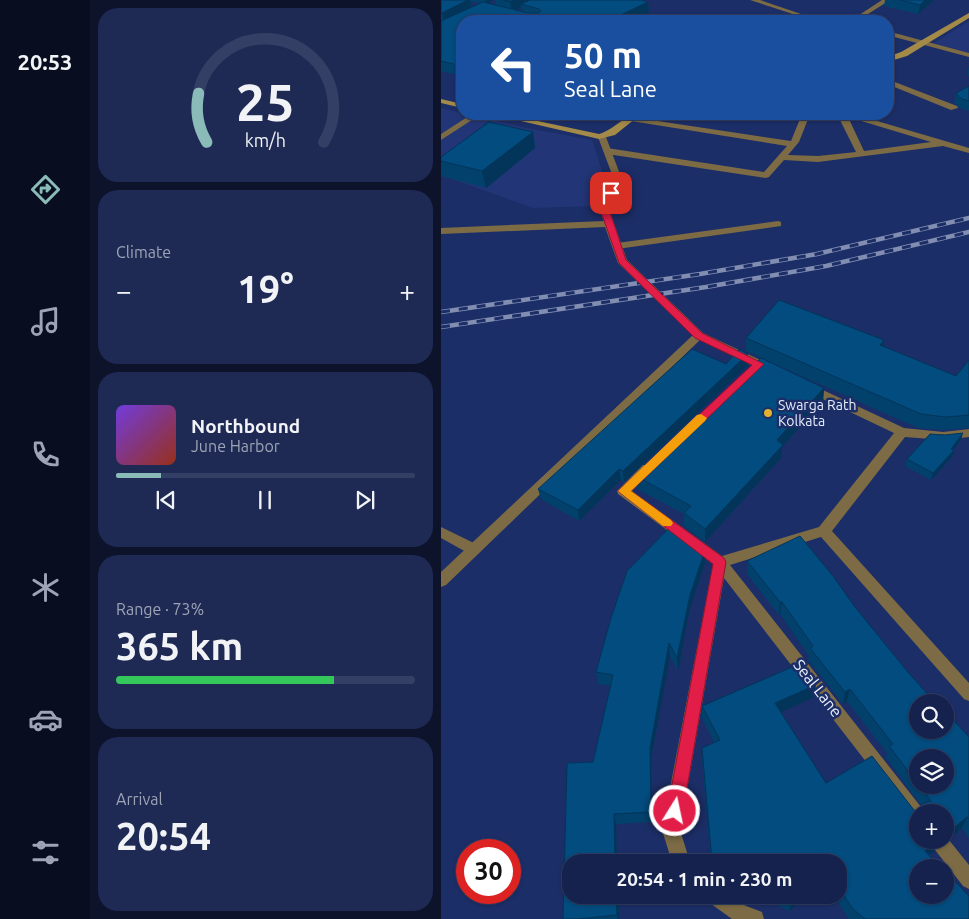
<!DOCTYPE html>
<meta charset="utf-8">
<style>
body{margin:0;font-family:Ubuntu,sans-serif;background:#1e2a54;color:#f1f3f6;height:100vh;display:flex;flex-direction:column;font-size:19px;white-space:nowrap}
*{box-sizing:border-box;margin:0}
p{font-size:16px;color:#9da4b6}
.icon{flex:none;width:28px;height:28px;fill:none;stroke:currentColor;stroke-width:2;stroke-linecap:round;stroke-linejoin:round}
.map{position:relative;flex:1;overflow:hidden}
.sheet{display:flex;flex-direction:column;gap:8px;padding:8px;background:#0c132a;width:351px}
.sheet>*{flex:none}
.hud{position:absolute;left:15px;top:15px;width:438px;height:105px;border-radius:20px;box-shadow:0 1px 4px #0004,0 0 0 1px #343f65;background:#1a4fa0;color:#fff;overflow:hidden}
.fabs{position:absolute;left:468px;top:694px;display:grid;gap:10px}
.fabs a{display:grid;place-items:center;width:45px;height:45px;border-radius:50%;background:#15224d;box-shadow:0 1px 4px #0004,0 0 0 1px #343f65;font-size:25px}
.speed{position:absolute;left:15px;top:839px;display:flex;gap:10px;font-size:25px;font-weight:700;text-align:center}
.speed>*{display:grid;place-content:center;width:65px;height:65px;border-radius:50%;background:#15224d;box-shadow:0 1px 4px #0004,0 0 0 1px #343f65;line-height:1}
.speed .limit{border:8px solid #d22;background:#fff;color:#111}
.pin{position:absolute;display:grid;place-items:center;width:42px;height:42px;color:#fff;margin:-21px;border-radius:10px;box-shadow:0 2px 8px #0006}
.me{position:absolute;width:55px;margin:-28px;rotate:10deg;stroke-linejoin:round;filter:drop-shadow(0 0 4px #0008)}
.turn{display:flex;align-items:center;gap:18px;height:105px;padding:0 25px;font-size:22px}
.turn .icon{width:65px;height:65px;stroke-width:2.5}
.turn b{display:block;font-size:35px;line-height:42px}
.big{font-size:38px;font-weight:700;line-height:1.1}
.sheet .tile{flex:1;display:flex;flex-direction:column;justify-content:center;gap:8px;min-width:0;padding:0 18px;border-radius:20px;background:#1e2a54}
.sheet .dial{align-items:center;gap:0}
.dial svg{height:130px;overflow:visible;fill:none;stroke:#343f65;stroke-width:7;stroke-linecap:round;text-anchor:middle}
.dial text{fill:#f1f3f6;stroke:none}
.song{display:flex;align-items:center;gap:15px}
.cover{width:60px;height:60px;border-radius:8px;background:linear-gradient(135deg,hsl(260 70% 55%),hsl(10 70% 35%))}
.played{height:5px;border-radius:2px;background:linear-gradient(90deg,#8bbbb9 15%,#343f65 15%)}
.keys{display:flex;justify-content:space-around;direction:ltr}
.heat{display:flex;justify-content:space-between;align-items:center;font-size:28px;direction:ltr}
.charge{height:8px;border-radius:4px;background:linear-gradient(90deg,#34c759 73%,#343f65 0)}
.trip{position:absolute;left:121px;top:854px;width:285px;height:50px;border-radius:20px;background:#15224d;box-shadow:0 1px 4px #0004,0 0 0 1px #343f65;font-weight:700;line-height:50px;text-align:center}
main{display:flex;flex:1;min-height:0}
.tabs{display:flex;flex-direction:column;width:90px;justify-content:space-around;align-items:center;background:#080e1f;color:#9da4b6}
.tabs .icon{width:35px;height:35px}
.tabs .current{color:#8bbbb9}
.tabs b{font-size:22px;color:#f1f3f6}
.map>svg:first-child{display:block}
.built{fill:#223576}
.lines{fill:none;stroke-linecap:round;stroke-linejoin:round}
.lane{fill:#7c6b44;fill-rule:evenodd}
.street{fill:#7c6b44;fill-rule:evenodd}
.secondary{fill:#a48a48;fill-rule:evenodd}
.rail-casing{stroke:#828eb1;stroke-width:4.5}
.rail{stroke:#1c2e67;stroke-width:3;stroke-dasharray:9;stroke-linecap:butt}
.wall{fill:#03416d;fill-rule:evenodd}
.shaded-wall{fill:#023559}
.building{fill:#034c7f;stroke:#023559}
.route{fill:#e11d48;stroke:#92132f}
.slow{fill:#f59e0b}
.poi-dot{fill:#deb133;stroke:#1c2e67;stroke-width:2}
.labels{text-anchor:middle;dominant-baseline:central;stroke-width:5;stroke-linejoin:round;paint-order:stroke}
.poi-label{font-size:14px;fill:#e6ecfa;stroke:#1c2e67;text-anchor:start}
.near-street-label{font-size:16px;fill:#e6ecfa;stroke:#1c2e67}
</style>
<main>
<nav class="tabs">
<b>20:53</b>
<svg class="icon current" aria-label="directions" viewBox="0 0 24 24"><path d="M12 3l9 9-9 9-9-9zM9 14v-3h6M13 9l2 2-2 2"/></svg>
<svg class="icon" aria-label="music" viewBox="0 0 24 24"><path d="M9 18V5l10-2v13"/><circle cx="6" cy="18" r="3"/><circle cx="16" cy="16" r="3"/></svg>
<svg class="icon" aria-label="phone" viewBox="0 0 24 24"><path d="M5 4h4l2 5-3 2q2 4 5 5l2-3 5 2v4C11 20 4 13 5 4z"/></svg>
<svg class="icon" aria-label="climate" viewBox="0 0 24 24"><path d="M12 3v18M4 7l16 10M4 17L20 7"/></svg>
<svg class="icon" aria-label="car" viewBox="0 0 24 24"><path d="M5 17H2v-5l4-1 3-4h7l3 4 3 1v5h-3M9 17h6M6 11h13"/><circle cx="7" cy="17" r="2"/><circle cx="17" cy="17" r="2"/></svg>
<svg class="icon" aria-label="filters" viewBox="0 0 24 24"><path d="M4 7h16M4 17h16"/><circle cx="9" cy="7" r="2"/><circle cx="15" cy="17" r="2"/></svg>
</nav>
<section class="sheet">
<div class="tile dial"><svg viewBox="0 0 100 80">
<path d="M14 69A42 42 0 1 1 86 69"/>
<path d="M14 69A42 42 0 0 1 9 39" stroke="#8bbbb9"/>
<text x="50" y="56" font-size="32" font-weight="700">25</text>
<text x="50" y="72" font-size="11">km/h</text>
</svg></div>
<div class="tile"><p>Climate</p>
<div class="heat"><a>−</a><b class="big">19°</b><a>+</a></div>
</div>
<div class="tile">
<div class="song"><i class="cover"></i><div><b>Northbound</b><p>June Harbor</p></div></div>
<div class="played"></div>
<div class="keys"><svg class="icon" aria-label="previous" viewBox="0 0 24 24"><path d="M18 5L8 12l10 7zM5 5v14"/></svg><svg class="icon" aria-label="pause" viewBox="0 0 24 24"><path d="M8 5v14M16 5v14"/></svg><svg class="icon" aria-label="next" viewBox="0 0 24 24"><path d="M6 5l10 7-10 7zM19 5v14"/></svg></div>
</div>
<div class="tile"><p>Range · 73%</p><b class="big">365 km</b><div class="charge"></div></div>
<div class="tile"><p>Arrival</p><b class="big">20:54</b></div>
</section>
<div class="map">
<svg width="528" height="919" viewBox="0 0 528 919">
<rect width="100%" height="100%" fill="#1c2e67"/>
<path class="built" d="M528,21V53L493,43Z
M0,108L81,127L151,140L162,174L152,206L92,208L0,175Z"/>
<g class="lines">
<path class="lane" d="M309,0H319L360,14L355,15Z
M441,0H449L416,21H409Z
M446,31L528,53V57L446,35Z
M446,79L516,106L517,108L510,110L446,84Z
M361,114H369L358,142L347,155L377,156L415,152L399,120L398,114H412L528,148V153L502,146L377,162L343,160L328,177L325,178L166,154L162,151L166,148L323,172L346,146L190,121L186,119L190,117L350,141ZM407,117L490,142L423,151Z
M337,221L340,222V226L176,249L171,246L176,243Z
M0,527L37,545L39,549L37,553L32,554L27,553L0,538Z"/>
<path class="street" d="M31,114H40L0,140V134Z
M158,135L165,137L180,177L168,209L186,260L262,333L334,367L336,370L334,373H326L259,340L5,585L0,587V572L252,335L177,263L164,227L0,234V228L163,221L158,209L172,177L157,137Z
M369,384L463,428L502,432L528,429V437L502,440L464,437L391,531L528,683V701L523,699L380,537L289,565L484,812H476V822L470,820L283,578L239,830L249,862H231L221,830L272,564L177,494L176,491L202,465H210L212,468L210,471L191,491L281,556L378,527L453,433L365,391L363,388Z
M504,835L528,865V889L522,886L491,846L488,840H504Z
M263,895H287L300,904L321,912L323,919H291L266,901Z"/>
<path class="secondary" d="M528,13V18L466,56L446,62V57L460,52Z
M0,99L21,104V108L0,103Z
M50,114H64L158,134C173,130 185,113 200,114L174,135L158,139Z"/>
<defs>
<path id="rail" d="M0,312L259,274L376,254L528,218
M0,327L265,287L385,266L528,232"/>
</defs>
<use href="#rail" class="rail-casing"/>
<use href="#rail" class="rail"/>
</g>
<path class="wall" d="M0,0H52L47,3L54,5V0H200L207,2L208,12L21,21V76L0,71ZM30,1L32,2L39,3L31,7ZM80,7L81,11L74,10Z
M444,0H493L477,14L443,6Z
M528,66V76L526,75Z
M528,86V111L519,108L513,103L515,93Z
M92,132L94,148L45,188L0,176V157Z
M305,338L443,340L442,346L515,376L528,360V428L502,430L477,428L305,351Z
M285,364L307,365L183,482L180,480L138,521L100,499L97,489Z
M383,388L382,401L341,447L340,458L264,542L243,526V514L196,489L195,476Z
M520,440L512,450H513L511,457L490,480L464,466L466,459Z
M254,544L264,550V563L249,608L237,671L229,656L210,759L211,822L175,824L178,919H122L152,762L170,686L157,684L155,672Z
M306,561L414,607L466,671L491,699L528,737V838L521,828L509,838L504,833V835V812H476L493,851L488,855L528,919H408L392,895H398V862H270L261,760V748L273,742L261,718V706L373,697L339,712L385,783L479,812L481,806L445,758L446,753L406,701L402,704L367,660L368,656L339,614L338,615L306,574ZM476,758L504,785H476Z
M316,895H366L348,911Z"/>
<path class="shaded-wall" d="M27,0H29L31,8L3,23L1,13Z
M44,0H52L44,5Z
M73,0H95L80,4V7L71,12L69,2Z
M484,0H493L477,14L479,5Z
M207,2L208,12L189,21H167Z
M92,132L94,148L45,188L41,171Z
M443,340L441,352L439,345Z
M307,354V365L183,482L182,471Z
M383,388L382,401L341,447L340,458L264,542V529L336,440Z
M522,433L520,440L508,456L510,449Z
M513,450L511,457L490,480L492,473Z
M178,469L180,480L138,521L137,510Z
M264,550V563L249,608L237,671L236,658L249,595Z
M339,602H341L339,614L338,615Z
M228,643L229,656L210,759L211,822L210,812L209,748Z
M375,685L373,697L332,716L334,703Z
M409,689L406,701L402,704L404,692Z
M173,814L175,824L176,862H174Z
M526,817L521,828L509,838L514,827Z
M497,840L493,851L480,861L484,851Z
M175,895H177L178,919H177L176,915Z
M357,895H366L348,911L350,901Z"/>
<path class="building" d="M0,0H27L1,13H0Z
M62,0H73L69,2Z
M89,0H200L207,2L167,21H21V66L0,61V21L42,2L87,13H98L100,11L98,9L80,4Z
M459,0H484L479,5Z
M528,86V101L521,99L515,93Z
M48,122L92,132L41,171L0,161V157Z
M338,300L443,340L439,345L515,376L528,360V415L505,417L480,414L305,338Z
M251,349L285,364L298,349L307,354L182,471L178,469L137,510L97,489Z
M320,358L383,388L336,440L342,445L264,529L243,513L250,506L195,476Z
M522,433L510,449L513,450L492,473L466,459L489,434L504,435Z
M232,524L254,540L251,543L264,550L249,595L236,658L228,643L209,748L210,812L173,814L174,862H130V895H175L176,915L136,919H122L126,763L152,762L172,675L155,672L170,618L186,571Z
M359,536L392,576L414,607L466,671L491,699L493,698L496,702H476V730H504V711L528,737V819L526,817L514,827L509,822L507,827H504V812H476V840H497L484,851L500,868H476V895H504V871L528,896V919H424L412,909L398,888V862H271L261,748L279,740L261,706L358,664L375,685L334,703L385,783L431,756L473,810L482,812V803L490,801L478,785H504V758H476V783L448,746L452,744L409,689L404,692L369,648L372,646L341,602H339L306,561Z
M338,895H357L350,901Z"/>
<path class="route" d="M170,190L174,193L168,209L185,260L261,333L323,364L190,491L283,558L285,562L242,811L239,816L234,818L228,816L226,811L272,564L177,491L311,365L254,338L178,263L159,209L166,193Z"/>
<path class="slow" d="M260,414L266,418L264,421L190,491L230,520L232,523L230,526H222L177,491L256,415Z"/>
<circle class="poi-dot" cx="327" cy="413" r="5"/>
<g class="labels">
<g class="poi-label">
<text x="337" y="405">Swarga Rath<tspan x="337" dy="16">Kolkata</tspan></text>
</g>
<g class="near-street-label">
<text transform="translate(377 688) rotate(52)">Seal Lane</text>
</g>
</g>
</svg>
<div class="fabs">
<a><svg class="icon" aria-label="search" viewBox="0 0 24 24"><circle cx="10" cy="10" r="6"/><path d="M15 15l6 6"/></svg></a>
<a><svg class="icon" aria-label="layers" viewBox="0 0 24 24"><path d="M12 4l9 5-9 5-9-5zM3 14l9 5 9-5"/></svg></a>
<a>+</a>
<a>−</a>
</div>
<div class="speed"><div class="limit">30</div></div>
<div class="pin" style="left:170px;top:193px;background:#d93025"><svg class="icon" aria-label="arrive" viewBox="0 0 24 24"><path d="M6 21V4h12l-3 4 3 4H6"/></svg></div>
<svg class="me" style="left:234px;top:811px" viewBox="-20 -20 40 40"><circle r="17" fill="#e11d48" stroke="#fff" stroke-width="3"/><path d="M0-11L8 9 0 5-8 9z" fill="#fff"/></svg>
<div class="trip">20:54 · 1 min · 230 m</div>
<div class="hud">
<div class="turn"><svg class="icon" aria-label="left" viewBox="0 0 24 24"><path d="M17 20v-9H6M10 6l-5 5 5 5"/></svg><div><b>50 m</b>Seal Lane</div></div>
</div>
</div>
</main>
